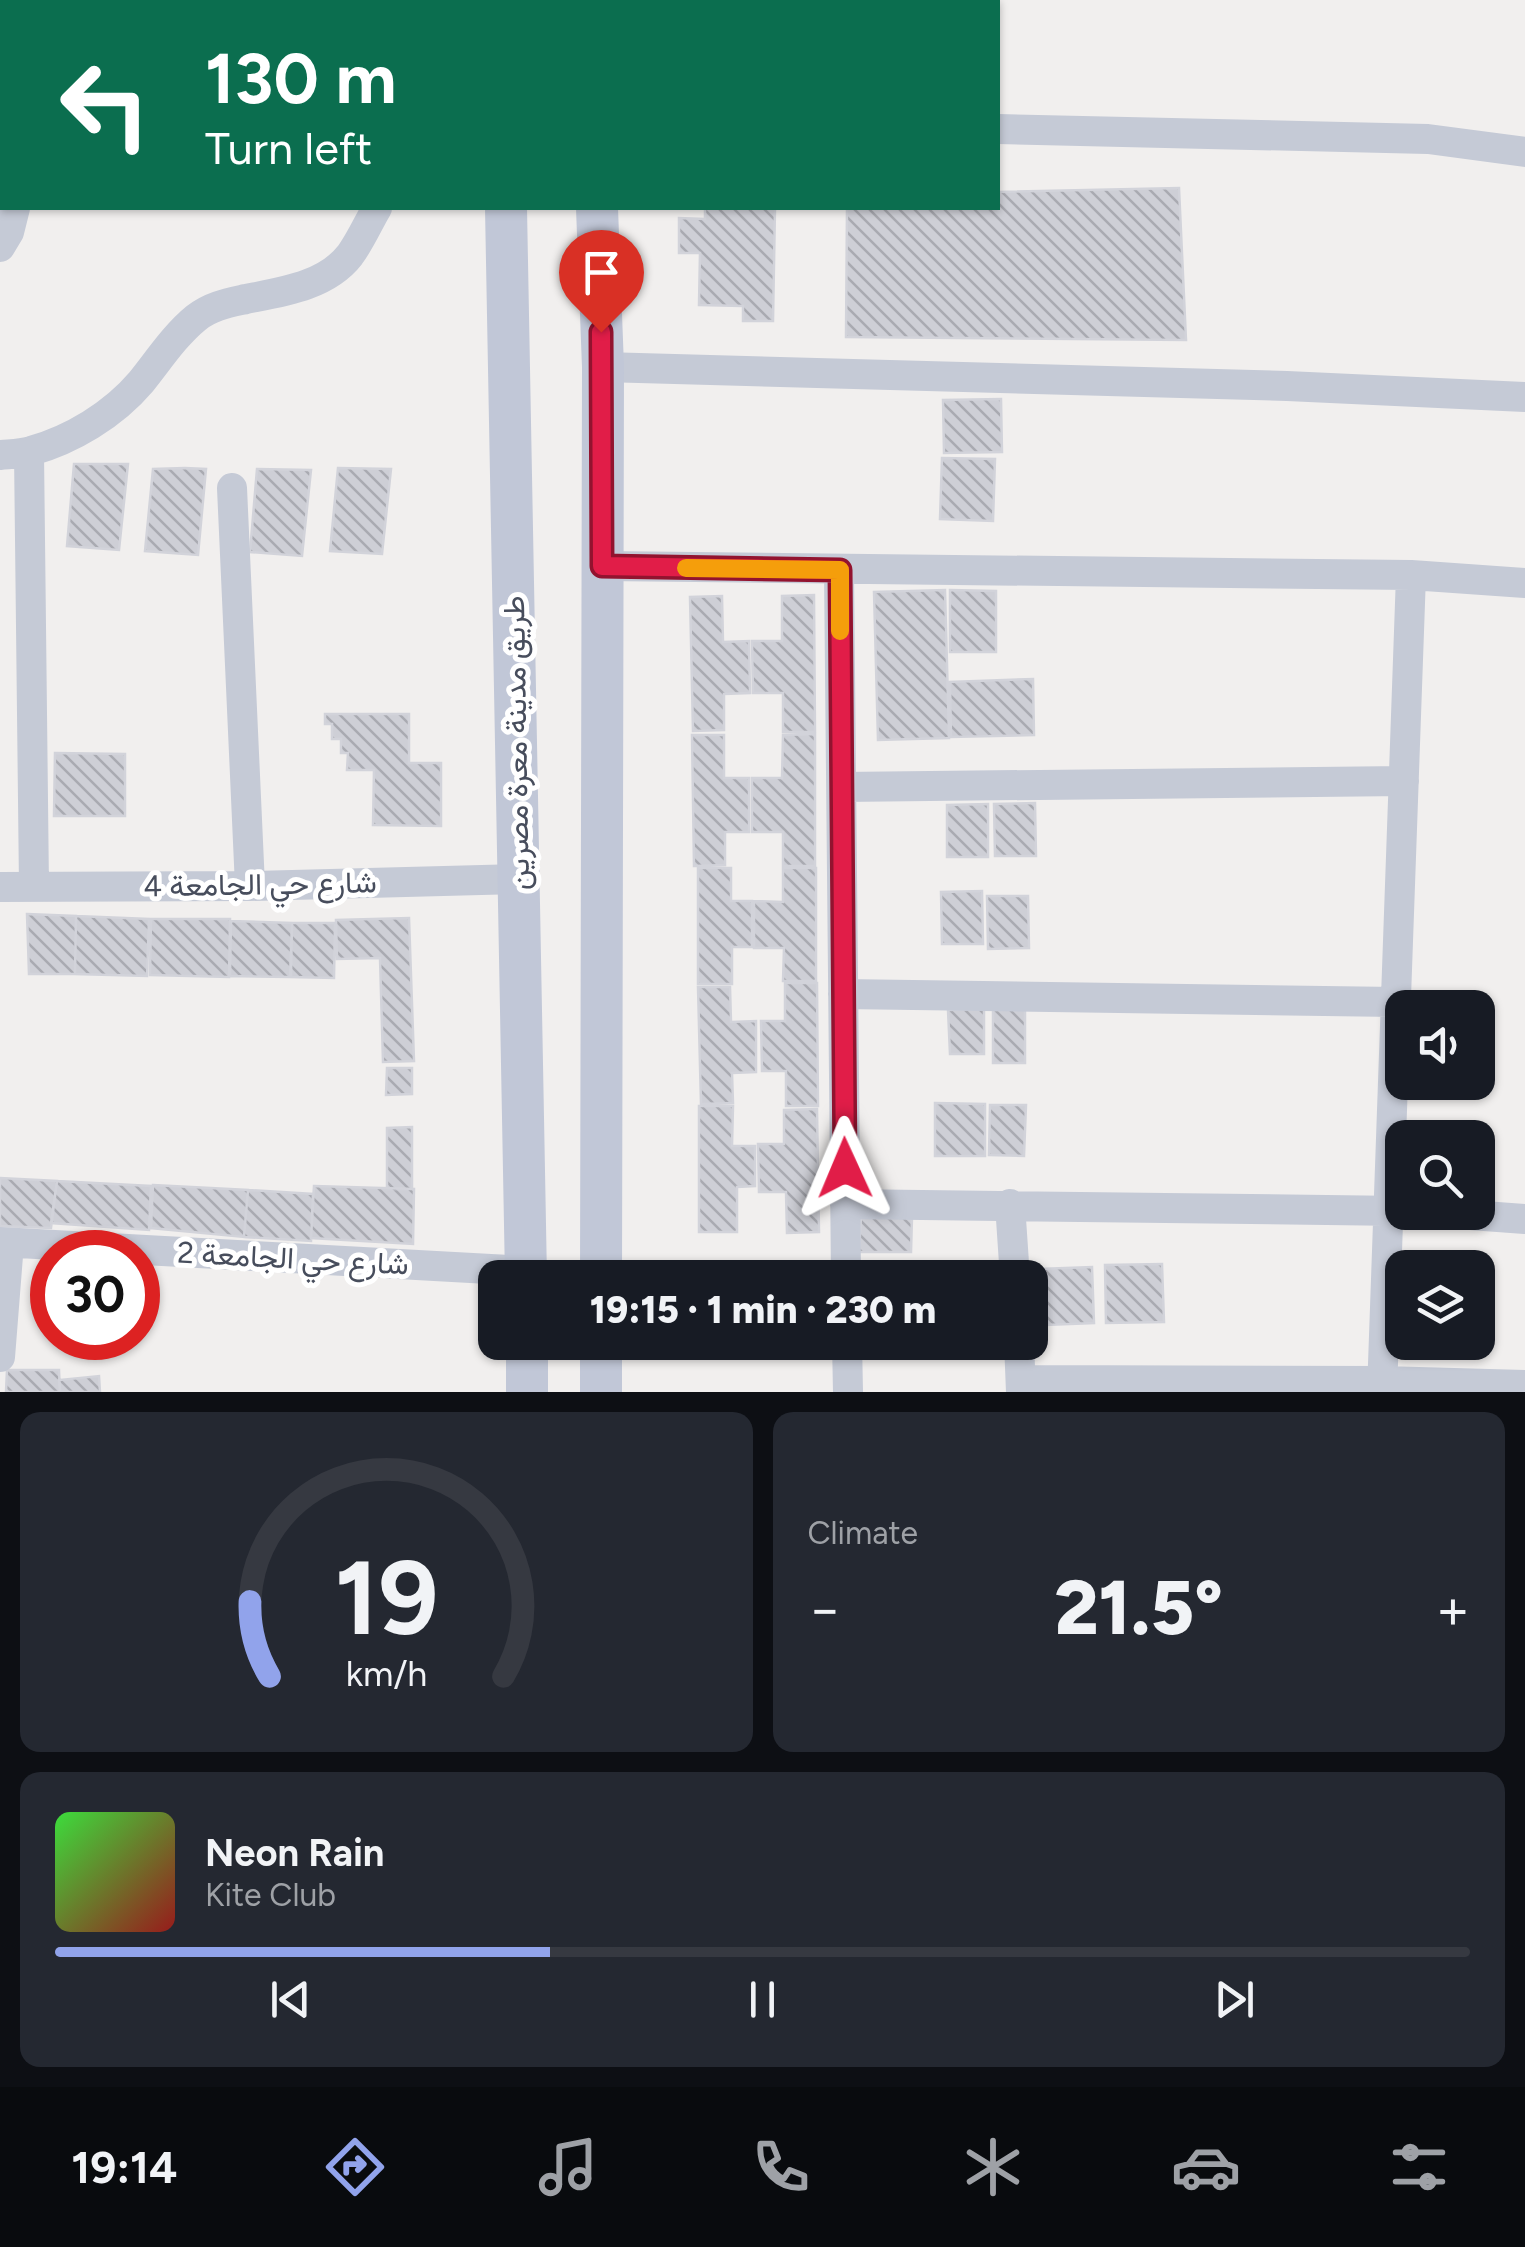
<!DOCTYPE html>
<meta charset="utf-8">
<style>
body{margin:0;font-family:Figtree,Vazirmatn,sans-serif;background:#242831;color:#f1f3f6;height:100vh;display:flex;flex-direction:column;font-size:38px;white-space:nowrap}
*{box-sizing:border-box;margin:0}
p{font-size:32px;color:#9ea1a6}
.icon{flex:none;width:55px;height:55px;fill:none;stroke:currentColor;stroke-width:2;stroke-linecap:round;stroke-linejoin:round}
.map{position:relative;height:1392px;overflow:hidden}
.sheet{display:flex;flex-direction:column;gap:20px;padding:20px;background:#0d0f14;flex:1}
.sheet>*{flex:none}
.top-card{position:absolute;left:0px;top:0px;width:1000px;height:210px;box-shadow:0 2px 8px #0004;background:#0b6e4f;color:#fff;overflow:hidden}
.tools{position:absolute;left:1385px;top:990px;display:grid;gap:20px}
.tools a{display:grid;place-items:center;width:110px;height:110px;border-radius:20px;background:#171b24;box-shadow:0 2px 8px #0004;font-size:50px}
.speed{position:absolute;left:30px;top:1230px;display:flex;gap:20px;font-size:50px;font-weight:700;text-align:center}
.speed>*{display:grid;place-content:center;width:130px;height:130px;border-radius:50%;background:#171b24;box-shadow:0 2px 8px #0004;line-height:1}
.speed .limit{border:15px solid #d22;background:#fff;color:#111}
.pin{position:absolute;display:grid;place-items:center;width:85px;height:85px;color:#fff;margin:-102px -42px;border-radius:50% 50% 50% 0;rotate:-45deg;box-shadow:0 0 10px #0007}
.pin .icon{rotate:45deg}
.me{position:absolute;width:110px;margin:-55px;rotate:359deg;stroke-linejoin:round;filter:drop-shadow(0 0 8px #0008)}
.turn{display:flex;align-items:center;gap:35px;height:210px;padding:0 40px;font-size:45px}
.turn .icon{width:130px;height:130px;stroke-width:2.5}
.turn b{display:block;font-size:70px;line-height:85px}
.big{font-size:75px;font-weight:800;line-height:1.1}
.sheet .card{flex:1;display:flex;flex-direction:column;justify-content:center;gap:15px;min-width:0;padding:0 35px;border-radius:20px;background:#242831}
.sheet .dial{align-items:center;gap:0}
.dial svg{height:260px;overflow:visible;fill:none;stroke:#363941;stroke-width:7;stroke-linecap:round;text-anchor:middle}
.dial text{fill:#f1f3f6;stroke:none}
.song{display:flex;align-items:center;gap:30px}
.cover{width:120px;height:120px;border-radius:15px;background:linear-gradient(135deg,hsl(120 70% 55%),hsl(0 70% 35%))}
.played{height:10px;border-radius:5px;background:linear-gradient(90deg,#91a3eb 35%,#363941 35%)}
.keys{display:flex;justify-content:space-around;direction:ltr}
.heat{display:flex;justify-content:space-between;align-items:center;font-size:55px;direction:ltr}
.sheet .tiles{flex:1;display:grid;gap:20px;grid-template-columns:1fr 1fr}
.card:last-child{grid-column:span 2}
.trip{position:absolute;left:478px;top:1260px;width:570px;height:100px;border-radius:20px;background:#171b24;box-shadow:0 2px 8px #0004;font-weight:800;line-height:100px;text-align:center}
.dock{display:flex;height:160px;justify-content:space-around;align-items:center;background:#090b0e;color:#9ea1a6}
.dock .icon{width:70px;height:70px}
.dock .current{color:#91a3eb}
.dock b{font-size:45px;color:#f1f3f6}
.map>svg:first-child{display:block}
.building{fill:url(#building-back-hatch);stroke:#d2d3da;stroke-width:2.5}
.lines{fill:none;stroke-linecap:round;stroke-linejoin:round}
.minor{stroke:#c5cad6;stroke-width:30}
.secondary{stroke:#c1c7d7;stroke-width:42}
.route-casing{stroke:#92132f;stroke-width:25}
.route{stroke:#e11d48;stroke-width:18}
.slow{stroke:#f59e0b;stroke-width:18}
.labels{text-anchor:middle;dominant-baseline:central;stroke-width:10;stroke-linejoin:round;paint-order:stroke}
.street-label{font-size:30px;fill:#474d5c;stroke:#fff}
</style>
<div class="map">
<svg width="1525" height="1392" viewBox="0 0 1525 1392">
<defs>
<pattern id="building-back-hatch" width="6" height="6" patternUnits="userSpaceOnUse" patternTransform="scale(2.5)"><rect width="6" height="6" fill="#cecfd6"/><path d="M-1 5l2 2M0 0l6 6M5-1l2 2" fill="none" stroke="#a9aab1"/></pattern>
</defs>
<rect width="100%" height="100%" fill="#f1efee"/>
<path class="building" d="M1179,188L1186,340L846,337L847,208H998V192Z
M705,208H775L773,321H743V306L699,305L700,253H679V218L705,219Z
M1001,399L1002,452L944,453L943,400Z
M942,458L995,459L993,521L940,519Z
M74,464H128L119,550L67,546Z
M185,468L206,469L198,555L145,551L153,469Z
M338,468L391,469L382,554L330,551Z
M257,469L311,470L302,556L250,552Z
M945,590L949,738L878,740L874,592Z
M950,590L996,591V652H950Z
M814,595L815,732H783V693H753L752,641H782V596Z
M722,596L723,642L749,641L750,693L724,694V730L693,731L690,597Z
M1033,679L1034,735L951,737L950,682Z
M325,714H409V763H441V826L373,825L374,770H347L348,753H341V739H332V724H325Z
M815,734V866H783V832H752V778H782L783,735Z
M692,735H724V778H749V832H725V865L694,866Z
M55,753L125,754V816H54Z
M1035,803L1036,856H995L994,804Z
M988,804V857H947V805Z
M698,868H731V901H752V947H732V984H698Z
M783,868H816V981H783L784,948H754V901L783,902Z
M982,891L983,944H942L941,892Z
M987,896H1028L1029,948L988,949Z
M27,914L76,916L75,974H29Z
M76,916L149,919L147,976L75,974Z
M409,918L414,1061L383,1062L380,958L337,959L336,920Z
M151,919H230L229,977L150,975Z
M231,921L292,923L290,977L230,976Z
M292,923H335L334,978L291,977Z
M785,983H817L818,1106H786V1071H762L761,1021H785Z
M698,987H730L731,1022L756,1021V1072L732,1073L733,1103L701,1104Z
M984,1009V1054H950L948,1010Z
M1025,1009V1063H993V1010Z
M387,1068H412V1094L386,1095Z
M935,1103L985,1104V1156H935Z
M990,1105H1026L1024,1156L989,1155Z
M699,1106H733L732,1146H755V1186L737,1187V1232H699Z
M817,1109L819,1232L787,1233L786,1192H759L758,1144H784V1110Z
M412,1127V1189H387V1128Z
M0,1178L57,1181L51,1228L0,1226Z
M57,1181L151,1186L149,1230L51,1223Z
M153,1185L248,1190L244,1237L151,1228Z
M314,1186L414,1189L413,1244L311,1238Z
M248,1190L313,1194L311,1241L244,1237Z
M861,1217H912L911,1252H859Z
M1162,1264L1164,1322L1106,1323L1105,1265Z
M1092,1267L1094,1323L1046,1325L1045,1296H1040L1039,1269Z
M7,1370H59L60,1392H6Z
M99,1376L100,1392H60L59,1380Z"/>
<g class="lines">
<path class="minor" d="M81,2L82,0
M0,125H2
M998,129L1428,139L1525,152
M0,247L9,232L15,208
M603,367L1287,386L1525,397
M29,452L34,887
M0,455C10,454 21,454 31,451C71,440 113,415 141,382C158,361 175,335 196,318C211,306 228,303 246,299C282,292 326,286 350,255C361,240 368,223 377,208
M232,488L250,886
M602,566L1411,575L1525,583
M839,570L846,1278
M842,787L1404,781
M0,887L250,886L519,879
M843,994L1396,1002
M845,1204L1402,1211
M1010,1204L1015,1278
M1430,1212L1525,1219
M0,1242L526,1271
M847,1342L848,1392
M1019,1342L1021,1392
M0,1357L9,1243
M1022,1380L1383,1381L1525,1385
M1382,1392L1411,575"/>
<path class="secondary" d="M504,0V2
M594,0V2
M506,208L526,1278
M597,208L603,367L601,1278
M527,1342V1392
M601,1392V1342"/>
</g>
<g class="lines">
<defs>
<path id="route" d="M601,332L602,566L840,570L845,1168"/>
</defs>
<use href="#route" class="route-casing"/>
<use href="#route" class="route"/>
<path class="slow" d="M686,568L840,570V631"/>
</g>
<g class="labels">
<g class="street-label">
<text transform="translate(516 743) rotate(-91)">طريق مدينة معرة مصرين</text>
<text transform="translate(260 884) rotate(-1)">شارع حي الجامعة 4</text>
<text transform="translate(293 1258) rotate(3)">شارع حي الجامعة 2</text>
</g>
</g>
</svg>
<div class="tools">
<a><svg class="icon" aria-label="sound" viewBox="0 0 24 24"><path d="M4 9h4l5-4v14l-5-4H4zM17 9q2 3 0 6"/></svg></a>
<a><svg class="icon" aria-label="search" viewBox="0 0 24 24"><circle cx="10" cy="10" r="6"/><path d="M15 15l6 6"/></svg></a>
<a><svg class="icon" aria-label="layers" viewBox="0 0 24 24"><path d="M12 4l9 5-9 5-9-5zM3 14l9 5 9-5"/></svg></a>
</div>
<div class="speed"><div class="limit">30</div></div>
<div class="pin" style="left:601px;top:332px;background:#d93025"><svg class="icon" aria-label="arrive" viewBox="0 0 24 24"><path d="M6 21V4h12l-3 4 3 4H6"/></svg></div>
<svg class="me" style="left:845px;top:1168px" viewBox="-20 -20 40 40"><path d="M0-17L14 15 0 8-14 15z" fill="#e11d48" stroke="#fff" stroke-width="4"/></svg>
<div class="trip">19:15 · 1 min · 230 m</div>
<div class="top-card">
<div class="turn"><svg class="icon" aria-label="left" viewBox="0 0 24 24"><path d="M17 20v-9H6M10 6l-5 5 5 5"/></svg><div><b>130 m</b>Turn left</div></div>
</div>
</div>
<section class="sheet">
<div class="tiles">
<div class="card dial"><svg viewBox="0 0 100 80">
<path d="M14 69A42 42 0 1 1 86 69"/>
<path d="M14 69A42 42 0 0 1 8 46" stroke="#91a3eb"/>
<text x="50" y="56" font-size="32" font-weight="700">19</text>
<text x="50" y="72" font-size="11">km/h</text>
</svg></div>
<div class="card"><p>Climate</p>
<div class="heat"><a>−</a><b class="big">21.5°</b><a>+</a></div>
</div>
<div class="card">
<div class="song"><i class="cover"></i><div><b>Neon Rain</b><p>Kite Club</p></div></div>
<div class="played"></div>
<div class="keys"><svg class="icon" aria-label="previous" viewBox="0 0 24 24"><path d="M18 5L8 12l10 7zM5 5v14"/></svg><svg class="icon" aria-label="pause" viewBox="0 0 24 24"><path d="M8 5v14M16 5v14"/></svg><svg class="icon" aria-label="next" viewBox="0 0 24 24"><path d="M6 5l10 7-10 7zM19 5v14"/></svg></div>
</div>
</div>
</section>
<nav class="dock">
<b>19:14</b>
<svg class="icon current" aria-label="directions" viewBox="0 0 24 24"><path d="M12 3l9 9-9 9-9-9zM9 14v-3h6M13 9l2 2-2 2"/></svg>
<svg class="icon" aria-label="music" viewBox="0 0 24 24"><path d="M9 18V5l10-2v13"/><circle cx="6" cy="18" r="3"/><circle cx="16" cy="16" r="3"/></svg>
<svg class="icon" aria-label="phone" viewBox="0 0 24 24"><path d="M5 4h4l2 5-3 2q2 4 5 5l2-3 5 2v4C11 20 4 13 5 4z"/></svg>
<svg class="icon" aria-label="climate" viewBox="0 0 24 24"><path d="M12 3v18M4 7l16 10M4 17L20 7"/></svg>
<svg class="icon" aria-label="car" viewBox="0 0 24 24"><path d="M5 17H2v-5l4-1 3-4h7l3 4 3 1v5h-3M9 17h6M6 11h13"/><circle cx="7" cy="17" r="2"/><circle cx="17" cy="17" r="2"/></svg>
<svg class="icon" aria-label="filters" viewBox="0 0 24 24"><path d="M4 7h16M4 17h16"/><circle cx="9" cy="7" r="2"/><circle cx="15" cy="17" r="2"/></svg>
</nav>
